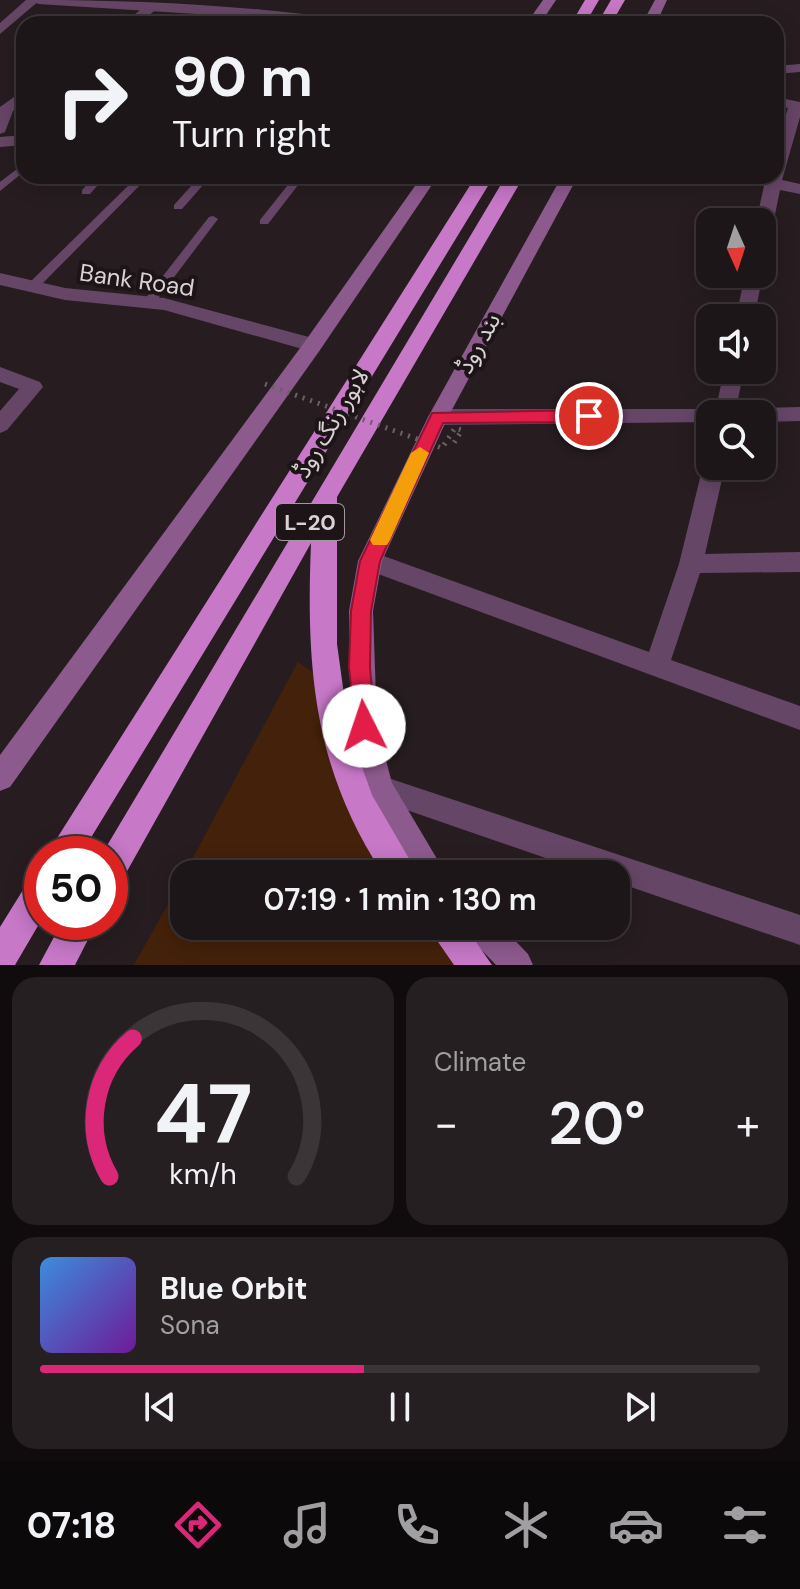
<!DOCTYPE html>
<meta charset="utf-8">
<style>
body{margin:0;font-family:"DM Sans","Noto Sans Arabic",sans-serif;background:#251f21;color:#f1f3f6;height:100vh;display:flex;flex-direction:column;font-size:30px;white-space:nowrap}
*{box-sizing:border-box;margin:0}
p{font-size:26px;color:#a09fa2}
.icon{flex:none;width:44px;height:44px;fill:none;stroke:currentColor;stroke-width:2;stroke-linecap:round;stroke-linejoin:round}
.map{position:relative;height:965px;overflow:hidden}
.drawer{display:flex;flex-direction:column;gap:12px;padding:12px;background:#100c0d;flex:1}
.drawer>*{flex:none}
.guide{position:absolute;left:16px;top:16px;width:768px;height:168px;border-radius:24px;box-shadow:0 4px 20px #0003,0 0 0 2px #3b3537;background:#1d1618;color:#f1f3f6;overflow:hidden}
.needle{width:52px;rotate:177deg}
.buttons{position:absolute;left:696px;top:208px;display:grid;gap:16px}
.buttons a{display:grid;place-items:center;width:80px;height:80px;border-radius:16px;background:#1d1618;box-shadow:0 4px 20px #0003,0 0 0 2px #3b3537;font-size:40px}
.speed{position:absolute;left:24px;top:836px;display:flex;gap:16px;font-size:40px;font-weight:700;text-align:center}
.speed>*{display:grid;place-content:center;width:104px;height:104px;border-radius:50%;background:#1d1618;box-shadow:0 4px 20px #0003,0 0 0 2px #3b3537;line-height:1}
.speed .limit{border:12px solid #d22;background:#fff;color:#111}
.pin{position:absolute;display:grid;place-items:center;width:68px;height:68px;color:#fff;margin:-34px;border:4px solid #fff;border-radius:50%;box-shadow:0 2px 8px #0007}
.me{position:absolute;width:88px;margin:-44px;rotate:356deg;stroke-linejoin:round;filter:drop-shadow(0 0 6px #0008)}
.turn{display:flex;align-items:center;gap:28px;height:168px;padding:0 24px;font-size:36px}
.turn .icon{width:104px;height:104px;stroke-width:2.5}
.turn b{display:block;font-size:56px;line-height:68px}
.big{font-size:60px;font-weight:600;line-height:1.1}
.drawer .tile{flex:1;display:flex;flex-direction:column;justify-content:center;gap:12px;min-width:0;padding:0 28px;border-radius:24px;background:#251f21}
.drawer .dial{align-items:center;gap:0}
.dial svg{height:208px;overflow:visible;fill:none;stroke:#3b3537;stroke-width:7;stroke-linecap:round;text-anchor:middle}
.dial text{fill:#f1f3f6;stroke:none}
.song{display:flex;align-items:center;gap:24px}
.cover{width:96px;height:96px;border-radius:12px;background:linear-gradient(135deg,hsl(210 70% 55%),hsl(280 70% 35%))}
.played{height:8px;border-radius:4px;background:linear-gradient(90deg,#db2777 45%,#3b3537 45%)}
.keys{display:flex;justify-content:space-around;direction:ltr}
.heat{display:flex;justify-content:space-between;align-items:center;font-size:44px;direction:ltr}
.drawer .tiles{flex:1;display:grid;gap:12px;grid-template-columns:1fr 1fr}
.tile:last-child{grid-column:span 2}
.trip{position:absolute;left:170px;top:860px;width:460px;height:80px;border-radius:24px;background:#1d1618;box-shadow:0 4px 20px #0003,0 0 0 2px #3b3537;font-weight:600;line-height:80px;text-align:center}
.menu{display:flex;height:128px;justify-content:space-around;align-items:center;background:#0c090a;color:#a09fa2}
.menu .icon{width:56px;height:56px}
.menu .current{color:#db2777}
.menu b{font-size:36px;color:#f1f3f6}
.map>svg:first-child{display:block}
.green{fill:#44210a}
.lines{fill:none;stroke-linecap:round;stroke-linejoin:round}
.service{fill:#664666;fill-rule:evenodd}
.minor{fill:#664666;fill-rule:evenodd}
.tertiary{fill:#664666;fill-rule:evenodd}
.secondary{fill:#8d5a8d;fill-rule:evenodd}
.motorway{fill:#c778c7;fill-rule:evenodd}
.path-bridge{stroke:#6a6164;stroke-width:5;stroke-dasharray:2 6;stroke-linecap:butt}
.route{fill:#e11d48;stroke:#92132f;stroke-width:2}
.slow{fill:#f59e0b}
.labels{text-anchor:middle;dominant-baseline:central;stroke-width:8;stroke-linejoin:round;paint-order:stroke}
.shield{fill:#1d1417;stroke:#a1999c;stroke-width:2}
.shield-label{font-size:22px;font-weight:bold;fill:#d9d2d5}
.street-label{font-size:24px;fill:#d9d2d5;stroke:#1d1417}
</style>
<div class="map">
<svg width="800" height="965" viewBox="0 0 800 965">
<rect width="100%" height="100%" fill="#271d20"/>
<path class="green" d="M298,662L327,682L402,874H184Z
M184,875V926H444L475,965H134Z"/>
<g class="lines">
<path class="service" d="M17,169L22,172L21,174L0,191V182Z
M95,176H106L90,194H82V190Z
M138,176H149L37,289H29V283Z
M200,176H211L182,209H174V205Z
M295,176H305L268,224H260V220Z
M213,216L218,219L153,305H145V299L209,217Z"/>
<path class="minor" d="M26,0H40L0,34V23Z
M148,3L160,6L139,24H124Z
M257,9L269,12L255,24H239Z
M800,64V72L776,74V66Z
M24,90V102L13,111L5,132L0,134V107Z
M776,97L800,102V117L782,180L800,184V194L780,190L771,234L762,239V222H756L764,186L732,176H776V146L788,108L776,105Z
M762,272L763,274L754,318H736L745,274Z
M0,273L65,288L164,298L320,340L323,345L313,352L164,310L65,300L0,285Z
M0,367L40,382L43,387L7,430L0,433V411L19,389L0,382Z
M724,370H744L735,414H710V422L438,425L428,417L438,409H716Z
M800,407V421L762,422V414H752L762,408Z
M710,459V466H725L705,554L800,552V572L700,573L671,660L800,706V730L362,568L358,561L362,554L370,551L649,652L679,564L703,466Z
M379,775L800,915V945L616,882V874H592L369,797L365,788L369,779Z"/>
<path class="tertiary" d="M32,0C138,0 243,5 349,20L356,24L38,4Z
M24,135V145L0,147V137Z"/>
<path class="secondary" d="M543,0H556L540,24H526Z
M655,0H667L656,24H642Z
M422,176H438L320,350L10,787L0,791V755L306,340Z
M562,176H578L448,417L382,561L373,611L377,726L392,783L446,874H415L369,797L351,726L349,611L358,561L428,417Z
M465,926H501L528,954L533,965H496L469,937Z"/>
<path class="motorway" d="M585,0H599L585,24H571Z
M611,0H625L611,24H597Z
M476,176H494L81,854H47Z
M506,176H524L337,497V644L349,731L372,795L418,874H383C313,768 306,666 311,543L121,882L110,887V854H102Z
M42,872V919L15,965H0V927L31,877Z
M62,922H97L75,965H39Z
M427,926H465L492,965H454Z"/>
<path class="path-bridge" d="M265,384L442,448L455,428L462,430L452,446"/>
</g>
<path class="route" d="M589,410L597,416L589,422L443,423L380,561L371,611L370,667L375,726L372,733L364,736L356,733L349,667L351,611L360,561L432,413Z"/>
<path class="slow" d="M420,447L429,453L390,540L387,545H373L370,540L411,453Z"/>
<g class="labels">
<rect class="shield" x="276" y="504" width="68" height="36" rx="6"/>
<g class="shield-label">
<text x="310" y="522">L-20</text>
</g>
<g class="street-label">
<text transform="translate(137 280) rotate(8)">Bank Road</text>
<text transform="translate(478 343) rotate(-61)">بند روڈ</text>
<text transform="translate(331 423) rotate(-59)">لاہور رنگ روڈ</text>
</g>
</g>
</svg>
<div class="buttons">
<a><svg class="needle" viewBox="-14 -14 28 28"><path d="M0-13l5 13h-10z" fill="#e53935"/><path d="M0 13l5-13h-10z" fill="#a09fa2"/></svg></a>
<a><svg class="icon" aria-label="sound" viewBox="0 0 24 24"><path d="M4 9h4l5-4v14l-5-4H4zM17 9q2 3 0 6"/></svg></a>
<a><svg class="icon" aria-label="search" viewBox="0 0 24 24"><circle cx="10" cy="10" r="6"/><path d="M15 15l6 6"/></svg></a>
</div>
<div class="speed"><div class="limit">50</div></div>
<div class="pin" style="left:589px;top:416px;background:#d93025"><svg class="icon" aria-label="arrive" viewBox="0 0 24 24"><path d="M6 21V4h12l-3 4 3 4H6"/></svg></div>
<svg class="me" style="left:364px;top:726px" viewBox="-20 -20 40 40"><circle r="19" fill="#fff"/><path d="M0-13L10 11 0 6-10 11z" fill="#e11d48"/></svg>
<div class="trip">07:19 · 1 min · 130 m</div>
<div class="guide">
<div class="turn"><svg class="icon" aria-label="right" viewBox="0 0 24 24"><path d="M7 20v-9h11M14 6l5 5-5 5"/></svg><div><b>90 m</b>Turn right</div></div>
</div>
</div>
<section class="drawer">
<div class="tiles">
<div class="tile dial"><svg viewBox="0 0 100 80">
<path d="M14 69A42 42 0 1 1 86 69"/>
<path d="M14 69A42 42 0 0 1 23 16" stroke="#db2777"/>
<text x="50" y="56" font-size="32" font-weight="700">47</text>
<text x="50" y="72" font-size="11">km/h</text>
</svg></div>
<div class="tile"><p>Climate</p>
<div class="heat"><a>−</a><b class="big">20°</b><a>+</a></div>
</div>
<div class="tile">
<div class="song"><i class="cover"></i><div><b>Blue Orbit</b><p>Sona</p></div></div>
<div class="played"></div>
<div class="keys"><svg class="icon" aria-label="previous" viewBox="0 0 24 24"><path d="M18 5L8 12l10 7zM5 5v14"/></svg><svg class="icon" aria-label="pause" viewBox="0 0 24 24"><path d="M8 5v14M16 5v14"/></svg><svg class="icon" aria-label="next" viewBox="0 0 24 24"><path d="M6 5l10 7-10 7zM19 5v14"/></svg></div>
</div>
</div>
</section>
<nav class="menu">
<b>07:18</b>
<svg class="icon current" aria-label="directions" viewBox="0 0 24 24"><path d="M12 3l9 9-9 9-9-9zM9 14v-3h6M13 9l2 2-2 2"/></svg>
<svg class="icon" aria-label="music" viewBox="0 0 24 24"><path d="M9 18V5l10-2v13"/><circle cx="6" cy="18" r="3"/><circle cx="16" cy="16" r="3"/></svg>
<svg class="icon" aria-label="phone" viewBox="0 0 24 24"><path d="M5 4h4l2 5-3 2q2 4 5 5l2-3 5 2v4C11 20 4 13 5 4z"/></svg>
<svg class="icon" aria-label="climate" viewBox="0 0 24 24"><path d="M12 3v18M4 7l16 10M4 17L20 7"/></svg>
<svg class="icon" aria-label="car" viewBox="0 0 24 24"><path d="M5 17H2v-5l4-1 3-4h7l3 4 3 1v5h-3M9 17h6M6 11h13"/><circle cx="7" cy="17" r="2"/><circle cx="17" cy="17" r="2"/></svg>
<svg class="icon" aria-label="filters" viewBox="0 0 24 24"><path d="M4 7h16M4 17h16"/><circle cx="9" cy="7" r="2"/><circle cx="15" cy="17" r="2"/></svg>
</nav>
